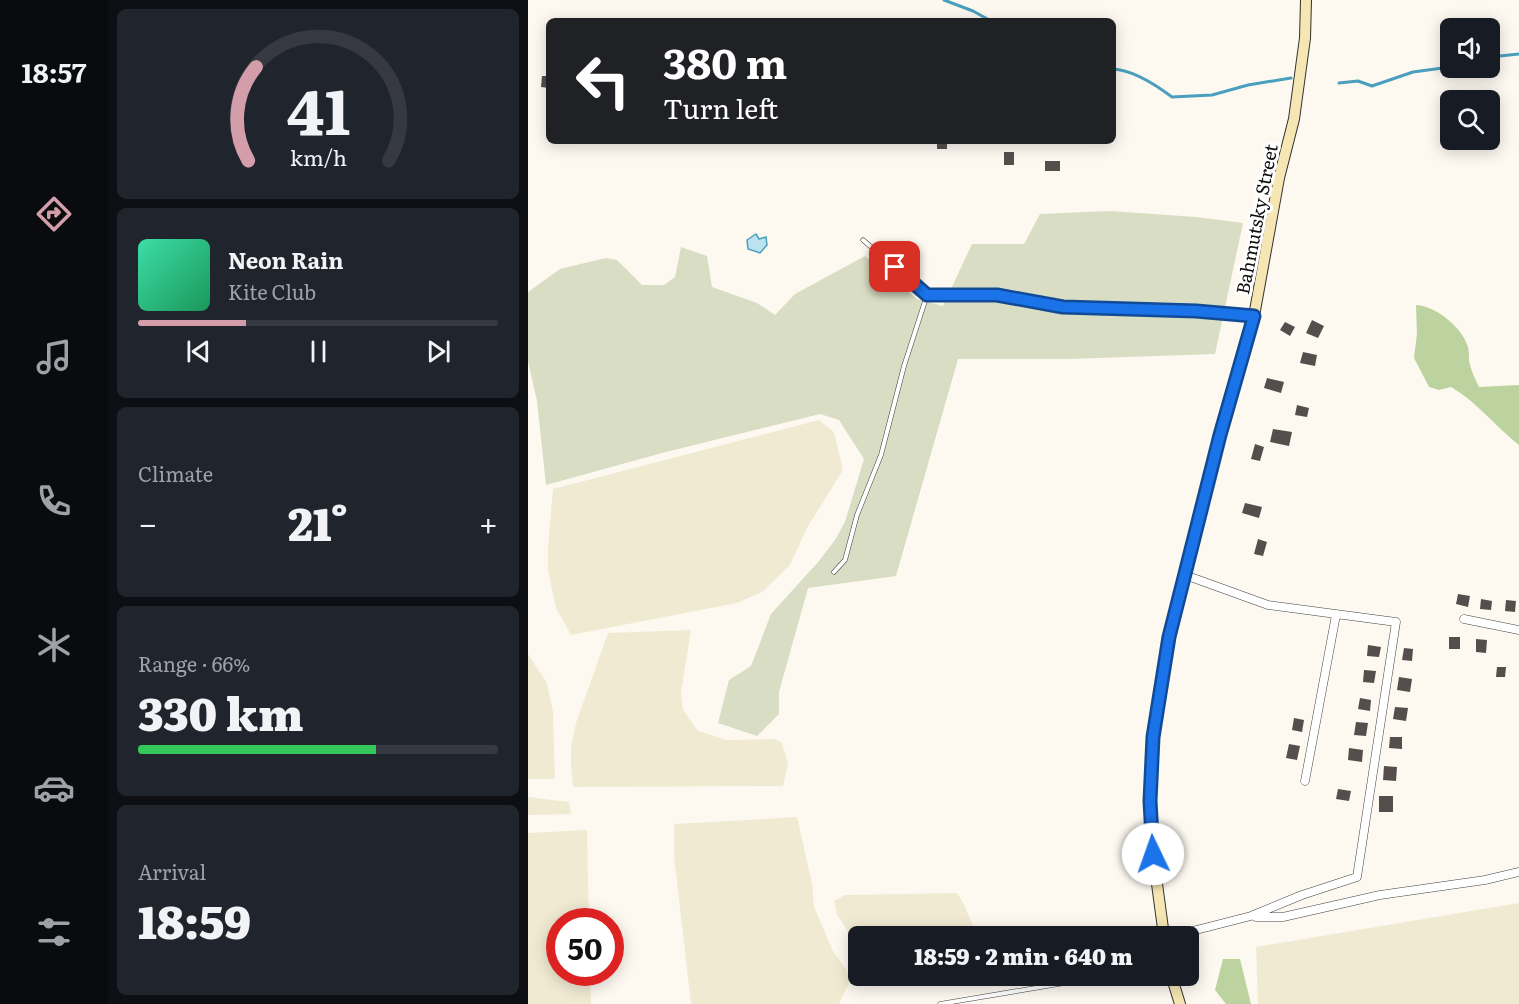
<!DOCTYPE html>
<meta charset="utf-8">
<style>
body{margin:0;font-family:Literata,serif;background:#20242c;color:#f1f3f6;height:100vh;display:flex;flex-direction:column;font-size:22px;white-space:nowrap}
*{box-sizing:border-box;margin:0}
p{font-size:20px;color:#9ea1a6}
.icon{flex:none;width:33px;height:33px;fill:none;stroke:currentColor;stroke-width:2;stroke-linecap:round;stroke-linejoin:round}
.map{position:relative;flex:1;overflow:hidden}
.panel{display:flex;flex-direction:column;gap:9px;padding:9px;background:#0d0f14;width:420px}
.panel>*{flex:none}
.hud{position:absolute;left:18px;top:18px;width:570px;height:126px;border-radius:9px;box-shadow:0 3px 15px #0003;background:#202124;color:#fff;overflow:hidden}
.controls{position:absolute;left:912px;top:18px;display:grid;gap:12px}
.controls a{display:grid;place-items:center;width:60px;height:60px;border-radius:9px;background:#171b24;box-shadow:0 3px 15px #0003;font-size:30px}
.speed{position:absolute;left:18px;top:908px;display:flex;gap:12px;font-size:30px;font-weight:700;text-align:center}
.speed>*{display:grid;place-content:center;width:78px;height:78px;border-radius:50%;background:#171b24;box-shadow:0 3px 15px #0003;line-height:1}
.speed .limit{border:9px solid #d22;background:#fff;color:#111}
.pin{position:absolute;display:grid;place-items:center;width:51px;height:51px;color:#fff;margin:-26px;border-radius:12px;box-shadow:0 3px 9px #0006}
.me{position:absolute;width:66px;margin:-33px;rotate:357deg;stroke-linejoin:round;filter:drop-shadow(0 0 4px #0008)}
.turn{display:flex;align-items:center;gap:21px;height:126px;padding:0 18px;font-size:27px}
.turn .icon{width:78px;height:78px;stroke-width:2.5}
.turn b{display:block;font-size:42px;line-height:51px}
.big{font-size:45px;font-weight:800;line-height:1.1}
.panel .tile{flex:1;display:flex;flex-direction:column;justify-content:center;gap:9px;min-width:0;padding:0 21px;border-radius:9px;background:#20242c}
.panel .dial{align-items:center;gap:0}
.dial svg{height:156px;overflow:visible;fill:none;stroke:#363941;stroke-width:7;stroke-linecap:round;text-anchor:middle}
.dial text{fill:#f1f3f6;stroke:none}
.song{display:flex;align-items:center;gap:18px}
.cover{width:72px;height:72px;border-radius:9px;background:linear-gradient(135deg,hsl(160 70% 55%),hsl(150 70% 35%))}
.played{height:6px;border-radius:3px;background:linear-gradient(90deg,#d39ea9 30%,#363941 30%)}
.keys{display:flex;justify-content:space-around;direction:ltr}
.heat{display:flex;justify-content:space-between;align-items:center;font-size:33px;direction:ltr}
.charge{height:9px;border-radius:4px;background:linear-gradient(90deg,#34c759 66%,#363941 0)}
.trip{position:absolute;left:320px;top:926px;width:351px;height:60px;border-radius:9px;background:#171b24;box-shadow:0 3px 15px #0003;font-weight:800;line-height:60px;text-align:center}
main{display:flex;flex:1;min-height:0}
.dock{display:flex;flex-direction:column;width:108px;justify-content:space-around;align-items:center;background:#090b0e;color:#9ea1a6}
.dock .icon{width:42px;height:42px}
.dock .active{color:#d39ea9}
.dock b{font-size:27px;color:#f1f3f6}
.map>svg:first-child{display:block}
.farmland{fill:#f1ead3}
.forest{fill:#bdd39f}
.cemetery{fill:#d8ddc3}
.water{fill:#bbe2ef;stroke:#4a9fbe;stroke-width:1.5}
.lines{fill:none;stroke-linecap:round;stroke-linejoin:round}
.stream{stroke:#4a9fbe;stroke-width:3}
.building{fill:#554e4c}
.service-casing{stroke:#414141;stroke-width:5}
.minor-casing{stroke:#414141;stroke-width:9}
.secondary-casing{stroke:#303030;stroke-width:12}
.service{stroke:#fff;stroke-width:4}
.minor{stroke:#fff;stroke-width:8}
.secondary{stroke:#f6e6b3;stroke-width:10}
.route-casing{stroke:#114b97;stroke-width:15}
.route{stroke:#1a73e8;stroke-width:10}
.labels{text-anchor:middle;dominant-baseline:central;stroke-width:6;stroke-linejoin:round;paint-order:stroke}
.street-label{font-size:18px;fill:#0e0e0e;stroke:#fff}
</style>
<main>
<nav class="dock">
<b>18:57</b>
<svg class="icon active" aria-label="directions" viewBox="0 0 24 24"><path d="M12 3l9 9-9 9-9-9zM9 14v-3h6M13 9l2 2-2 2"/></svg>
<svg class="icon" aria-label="music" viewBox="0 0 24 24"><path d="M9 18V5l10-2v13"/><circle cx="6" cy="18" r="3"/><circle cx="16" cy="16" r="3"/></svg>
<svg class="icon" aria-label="phone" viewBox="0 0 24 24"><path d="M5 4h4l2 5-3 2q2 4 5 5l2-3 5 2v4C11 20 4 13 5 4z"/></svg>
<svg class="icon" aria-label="climate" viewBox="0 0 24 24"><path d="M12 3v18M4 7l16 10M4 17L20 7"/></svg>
<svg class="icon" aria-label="car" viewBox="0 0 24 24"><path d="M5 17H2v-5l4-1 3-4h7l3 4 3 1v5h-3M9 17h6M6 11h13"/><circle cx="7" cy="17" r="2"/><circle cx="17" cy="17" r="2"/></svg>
<svg class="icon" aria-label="filters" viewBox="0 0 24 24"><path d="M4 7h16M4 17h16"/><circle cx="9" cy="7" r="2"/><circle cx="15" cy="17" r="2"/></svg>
</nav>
<section class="panel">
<div class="tile dial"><svg viewBox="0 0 100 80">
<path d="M14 69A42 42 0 1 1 86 69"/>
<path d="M14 69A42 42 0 0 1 18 21" stroke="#d39ea9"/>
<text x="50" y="56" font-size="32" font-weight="700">41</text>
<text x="50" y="72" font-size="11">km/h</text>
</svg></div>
<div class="tile">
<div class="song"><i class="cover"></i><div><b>Neon Rain</b><p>Kite Club</p></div></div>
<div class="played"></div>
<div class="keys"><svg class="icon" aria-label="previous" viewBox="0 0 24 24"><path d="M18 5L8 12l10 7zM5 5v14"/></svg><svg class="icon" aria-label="pause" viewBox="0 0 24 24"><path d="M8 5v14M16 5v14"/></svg><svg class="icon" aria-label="next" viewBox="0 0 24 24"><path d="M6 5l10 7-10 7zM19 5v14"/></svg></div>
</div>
<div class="tile"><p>Climate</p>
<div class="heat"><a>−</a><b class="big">21°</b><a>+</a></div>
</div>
<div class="tile"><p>Range · 66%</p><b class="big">330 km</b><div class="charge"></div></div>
<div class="tile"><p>Arrival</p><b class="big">18:59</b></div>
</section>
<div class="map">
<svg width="991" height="1004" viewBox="0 0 991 1004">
<rect width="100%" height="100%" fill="#fdf9f1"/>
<path class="farmland" d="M291,420L306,432L315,470L279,528L262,565L234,592L209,603L43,635L28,608L20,571V547L25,489Z
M163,630L153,693L155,710L170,731L199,740L247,739L254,743L260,764L255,786L45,787L43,768V747L48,723L80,633Z
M0,654L19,683L25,712L27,779H0Z
M0,797L41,802L43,814L0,815Z
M269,817L284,883L286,907L305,951L319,971L321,983L311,1004H163L146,856V824Z
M59,830L61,921H32V972H62L63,1004H0V833Z
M429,893L436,904L449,936H330V946L309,915L306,901L317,895Z
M991,903V1004H730L728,947Z
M352,975H439L365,984Z"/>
<path class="forest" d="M888,305C908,306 934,327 940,347C941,351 941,356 941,361C943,370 947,379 951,387L991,385V445C968,427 949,402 923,387L911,390L901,387L886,358L889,334Z
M695,959H712L723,1004H698L687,990Z"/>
<path class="cemetery" d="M582,211L668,217L715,223L687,354L541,359H430L368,576L280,588L251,692V714L229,736L190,723L201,680L223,666L243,614L291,561L307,540L317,522L336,459L311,420L292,414L134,453L18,485L9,401L0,361V292L32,269L78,258L89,260L114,285H136L147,277L153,247L179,256L184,287L229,303L247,315L267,294L337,256L389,299L415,306L444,244H496L512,214Z"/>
<path class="water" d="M228,234L231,239L238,237L239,245L232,253L220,249L219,240Z"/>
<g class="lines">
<path class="stream" d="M416,0L445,11L463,21
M962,57L991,54
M585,69C605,70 628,85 644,97L684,95L720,85L763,78
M811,83L830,81L844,86L885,72L922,67"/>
</g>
<path class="building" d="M14,76H21V88L13,87Z
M409,141H419V149H409Z
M476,152H486V165H476Z
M517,161H532V171H517Z
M784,320L796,326L790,338L778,333Z
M757,322L767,327L762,336L752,330Z
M775,352L789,355L787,366L772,363Z
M739,378L756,382L753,393L736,388Z
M769,405L781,408L779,417L767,415Z
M745,429L764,432L761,446L742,442Z
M727,444L736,447L732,461L723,459Z
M717,503L734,507L731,518L714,513Z
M730,539L739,542L735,556L726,554Z
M930,594L942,596L940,607L928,604Z
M953,599L964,601L963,610L952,609Z
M978,600L988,601L987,612L977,611Z
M921,637H932V649H921Z
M948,639L959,640L958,653L948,652Z
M840,645L853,647L851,657L839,656Z
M876,648L885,649L884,661L874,660Z
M969,667H978L977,677H968Z
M836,670L848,671L846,683L835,682Z
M871,677L884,679L882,692L869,690Z
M832,698L843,700L842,711L830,709Z
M867,707L880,708L878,721L865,719Z
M766,718L776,720L774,732L764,730Z
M828,722L840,723L838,736L826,735Z
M862,737H874V749L861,748Z
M761,744L772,746L769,760L758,758Z
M821,748L835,750L834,762L820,760Z
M856,766L869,767L868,781L855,780Z
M810,789L823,791L821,801L808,799Z
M851,796H865V812H851Z"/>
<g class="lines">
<defs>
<path id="service" d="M335,240L399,295H469L535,307L667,311L725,315
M306,572L317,560L329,515L353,455L376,366L399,295
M412,1004L584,975"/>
<path id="minor" d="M936,619L991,630
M777,781L808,615
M728,917H755L852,895L957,880L991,872
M645,936L723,916L774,895L829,877L868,622L740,605L657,575"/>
<path id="secondary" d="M636,936L625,854L622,801L625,737L641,637L692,435L726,316L751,178L766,119L777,38L778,0
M643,975L652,1004"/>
</defs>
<use href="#service" class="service-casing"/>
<use href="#minor" class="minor-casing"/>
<use href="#secondary" class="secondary-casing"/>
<use href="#service" class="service"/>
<use href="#minor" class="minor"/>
<use href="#secondary" class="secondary"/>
</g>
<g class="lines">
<defs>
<path id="route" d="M367,267L399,295H469L535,307L668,311L726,316L692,435L641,637L625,737L622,801L625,854"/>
</defs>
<use href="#route" class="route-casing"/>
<use href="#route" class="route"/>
</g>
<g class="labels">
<g class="street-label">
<text transform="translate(728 219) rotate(-79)">Bahmutsky Street</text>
</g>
</g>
</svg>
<div class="controls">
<a><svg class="icon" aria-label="sound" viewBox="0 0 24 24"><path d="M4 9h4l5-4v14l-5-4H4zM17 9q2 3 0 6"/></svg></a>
<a><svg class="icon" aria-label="search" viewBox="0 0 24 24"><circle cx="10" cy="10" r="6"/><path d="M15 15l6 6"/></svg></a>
</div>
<div class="speed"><div class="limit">50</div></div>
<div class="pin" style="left:367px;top:267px;background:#d93025"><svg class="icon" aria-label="arrive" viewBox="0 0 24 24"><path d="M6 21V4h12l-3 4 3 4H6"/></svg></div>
<svg class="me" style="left:625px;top:854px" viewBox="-20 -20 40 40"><circle r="19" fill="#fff"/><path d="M0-13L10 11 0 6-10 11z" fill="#1a73e8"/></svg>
<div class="trip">18:59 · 2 min · 640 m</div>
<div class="hud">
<div class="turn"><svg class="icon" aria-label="left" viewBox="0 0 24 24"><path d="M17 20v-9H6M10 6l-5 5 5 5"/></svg><div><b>380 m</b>Turn left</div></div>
</div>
</div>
</main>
